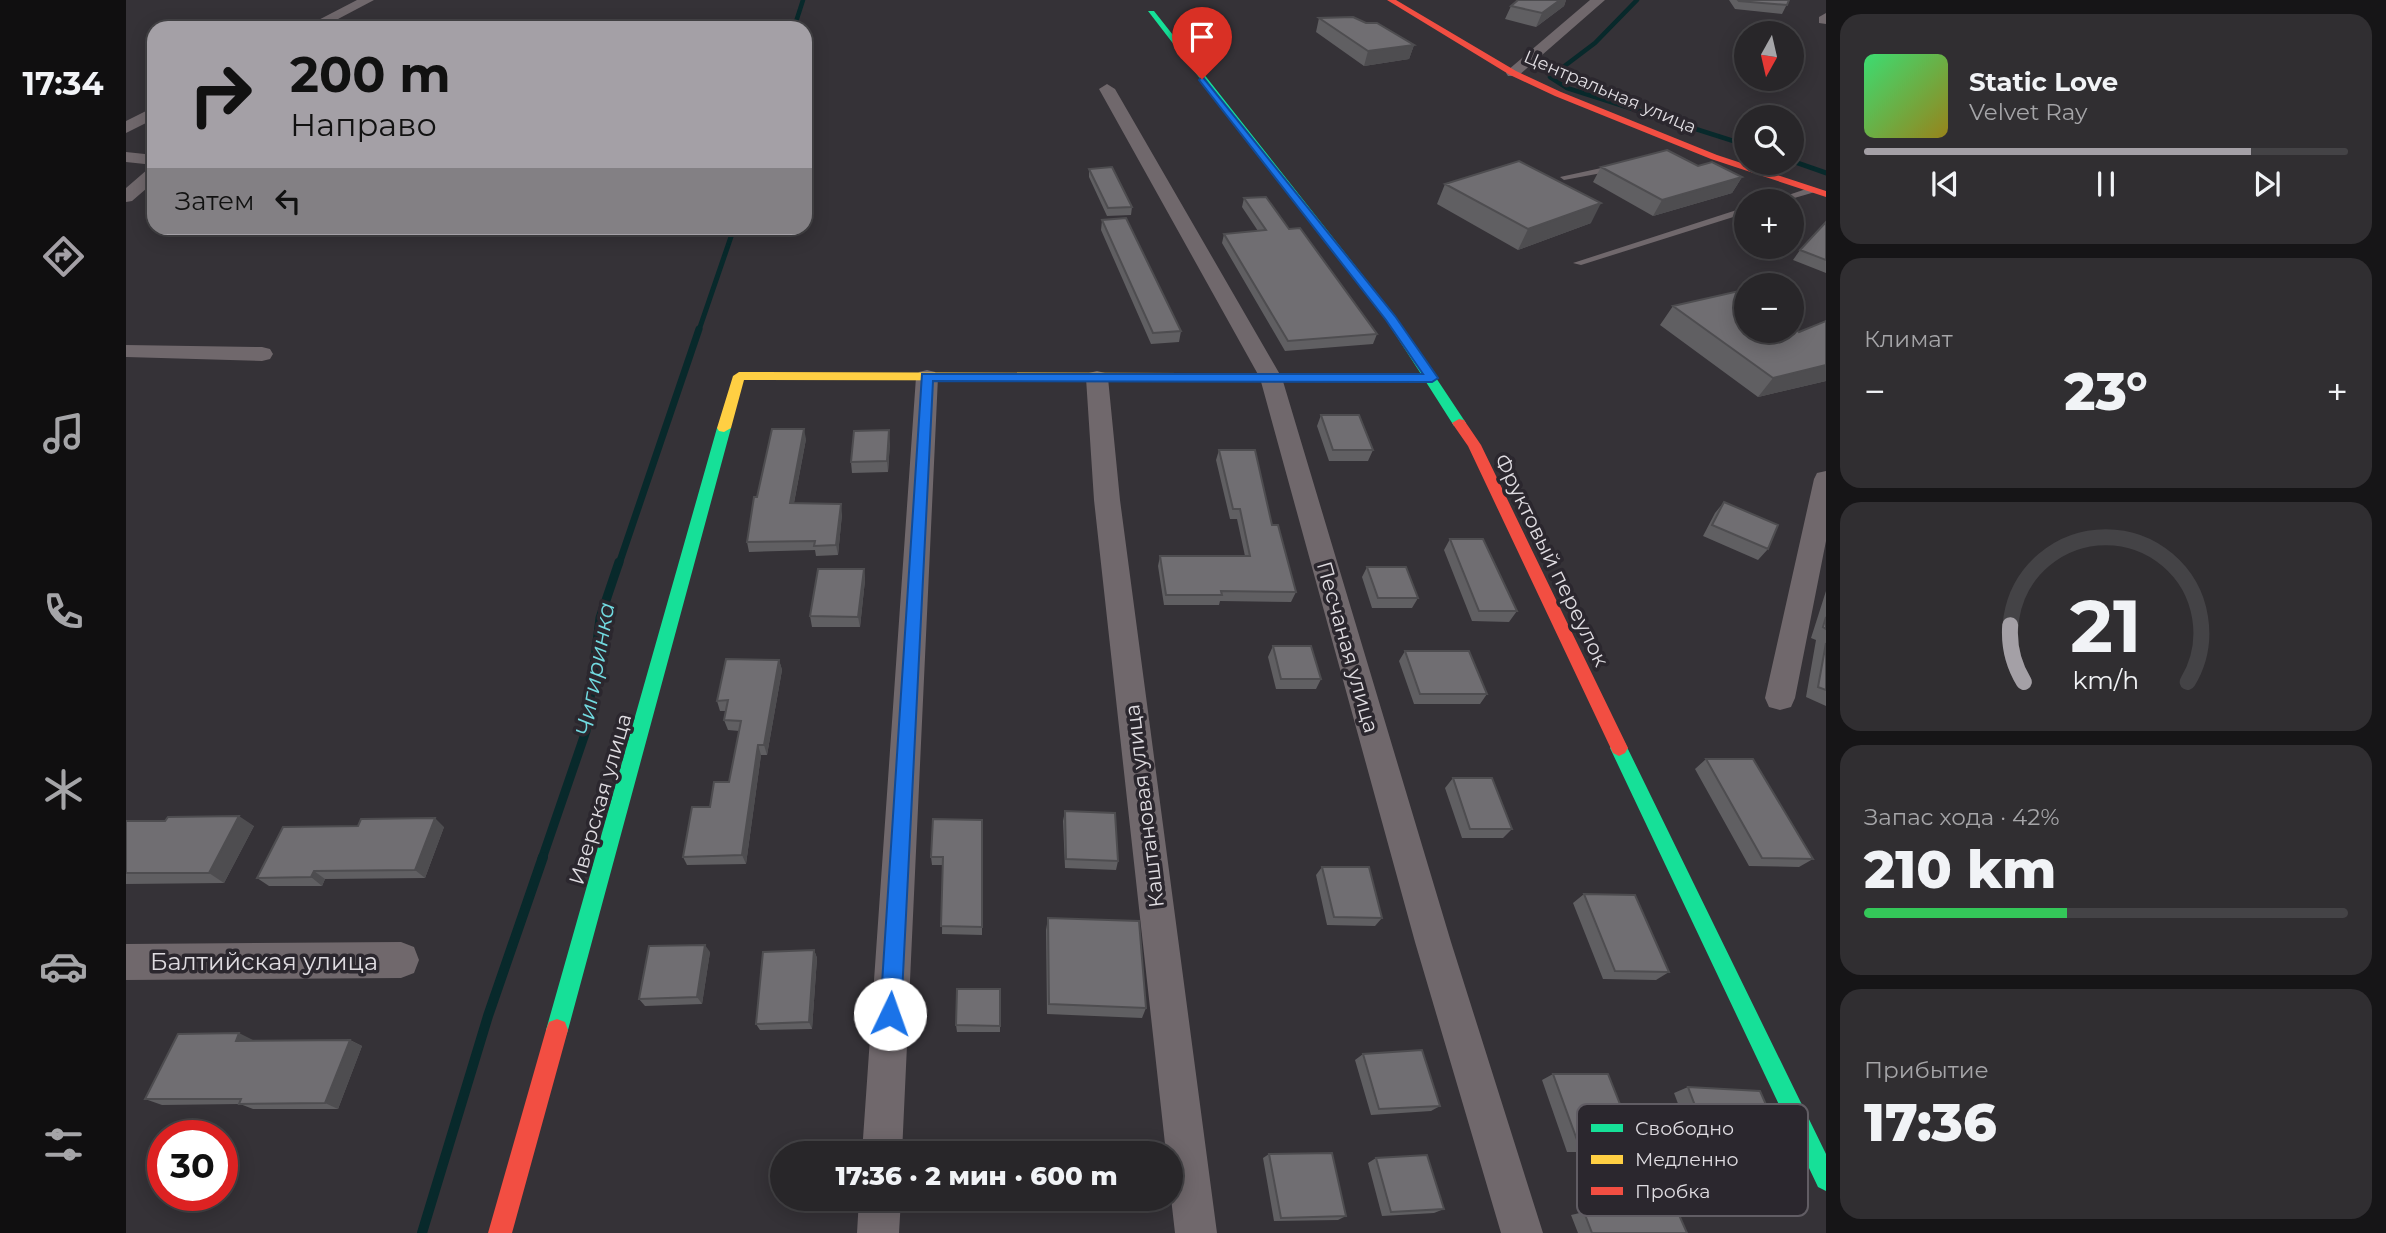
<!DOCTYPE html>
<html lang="ru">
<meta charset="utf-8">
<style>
body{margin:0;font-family:Montserrat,sans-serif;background:#302e31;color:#f1f3f6;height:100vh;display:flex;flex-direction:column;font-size:26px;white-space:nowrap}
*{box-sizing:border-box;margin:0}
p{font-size:23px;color:#a5a5a8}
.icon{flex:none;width:38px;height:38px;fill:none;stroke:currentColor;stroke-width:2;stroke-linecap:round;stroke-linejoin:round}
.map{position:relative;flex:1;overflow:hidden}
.side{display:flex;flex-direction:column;gap:14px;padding:14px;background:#161517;width:560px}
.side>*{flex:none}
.hud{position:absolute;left:21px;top:21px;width:665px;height:214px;border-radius:21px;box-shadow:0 4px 18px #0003,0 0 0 2px #444346;background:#a4a0a6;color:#111;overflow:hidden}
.needle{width:46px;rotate:188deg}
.controls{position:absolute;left:1608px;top:21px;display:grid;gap:14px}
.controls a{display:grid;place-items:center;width:70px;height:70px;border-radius:50%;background:#282629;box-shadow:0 4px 18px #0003,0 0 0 2px #444346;font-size:35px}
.speed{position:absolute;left:21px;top:1120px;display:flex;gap:14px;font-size:35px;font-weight:700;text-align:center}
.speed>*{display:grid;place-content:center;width:91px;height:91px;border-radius:50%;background:#282629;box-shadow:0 4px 18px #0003,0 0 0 2px #444346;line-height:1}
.speed .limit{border:10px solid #d22;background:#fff;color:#111}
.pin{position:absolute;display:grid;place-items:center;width:60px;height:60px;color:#fff;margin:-72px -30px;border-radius:50% 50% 50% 0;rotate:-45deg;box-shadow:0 0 7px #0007}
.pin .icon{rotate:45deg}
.me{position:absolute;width:77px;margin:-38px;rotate:3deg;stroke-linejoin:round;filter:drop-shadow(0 0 5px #0008)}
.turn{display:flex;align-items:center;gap:24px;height:147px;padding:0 28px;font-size:32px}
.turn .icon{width:91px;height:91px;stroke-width:2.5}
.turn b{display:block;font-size:49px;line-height:60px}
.then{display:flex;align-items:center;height:66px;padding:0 28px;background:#0003;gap:14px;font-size:26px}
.big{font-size:52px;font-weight:800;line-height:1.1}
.side .card{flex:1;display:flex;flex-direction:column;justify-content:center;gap:10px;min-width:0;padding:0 24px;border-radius:21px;background:#302e31}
.side .dial{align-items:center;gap:0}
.dial svg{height:182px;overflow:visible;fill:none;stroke:#444346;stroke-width:7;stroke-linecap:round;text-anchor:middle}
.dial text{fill:#f1f3f6;stroke:none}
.song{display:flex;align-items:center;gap:21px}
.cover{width:84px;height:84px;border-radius:10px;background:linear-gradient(135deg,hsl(140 70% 55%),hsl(50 70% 35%))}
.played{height:7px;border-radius:4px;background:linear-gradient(90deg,#a4a0a6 80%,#444346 80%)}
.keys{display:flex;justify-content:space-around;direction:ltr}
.heat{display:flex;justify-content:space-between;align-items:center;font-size:38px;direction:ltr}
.charge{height:10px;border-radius:5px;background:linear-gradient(90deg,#34c759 42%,#444346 0)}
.trip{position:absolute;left:644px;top:1141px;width:413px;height:70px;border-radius:35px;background:#282629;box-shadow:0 4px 18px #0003,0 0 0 2px #444346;font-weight:800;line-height:70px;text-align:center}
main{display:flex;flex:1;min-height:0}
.menu{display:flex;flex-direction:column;width:126px;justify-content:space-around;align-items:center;background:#100f10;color:#a5a5a8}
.menu .icon{width:49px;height:49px}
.menu .selected{color:#a4a0a6}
.menu b{font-size:32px;color:#f1f3f6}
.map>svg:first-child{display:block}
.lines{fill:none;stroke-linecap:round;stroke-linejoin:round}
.stream-far4{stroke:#08292b;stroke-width:4.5}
.stream-far3{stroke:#08292b;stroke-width:5}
.stream-far2{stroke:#08292b;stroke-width:7}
.stream-far1{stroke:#08292b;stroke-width:9}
.stream{stroke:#08292b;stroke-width:10}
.lane{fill:#70686c;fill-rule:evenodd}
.street{fill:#70686c;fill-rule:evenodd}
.fast{fill:#16e098;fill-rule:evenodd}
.slow{fill:#ffcf43;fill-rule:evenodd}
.jam{fill:#f24e42;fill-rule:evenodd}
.wall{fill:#605f62}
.shaded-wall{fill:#4e4d50}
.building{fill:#706e72;stroke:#4e4d50;stroke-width:2}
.route{fill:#1a73e8;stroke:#114b97;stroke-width:2}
.labels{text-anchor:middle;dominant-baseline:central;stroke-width:7;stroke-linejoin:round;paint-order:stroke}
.far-street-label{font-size:18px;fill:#dfdce1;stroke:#2b272e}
.street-label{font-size:21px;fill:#dfdce1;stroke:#2b272e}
.water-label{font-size:23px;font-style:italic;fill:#71dae0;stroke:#2b272e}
.near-street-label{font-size:24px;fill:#dfdce1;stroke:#2b272e}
.key{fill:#2b272e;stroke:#615d64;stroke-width:2}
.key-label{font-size:19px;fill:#dfdce1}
</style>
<main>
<nav class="menu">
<b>17:34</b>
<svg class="icon selected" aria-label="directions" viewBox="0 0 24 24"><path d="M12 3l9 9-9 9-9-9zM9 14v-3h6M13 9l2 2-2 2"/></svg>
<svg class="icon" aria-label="music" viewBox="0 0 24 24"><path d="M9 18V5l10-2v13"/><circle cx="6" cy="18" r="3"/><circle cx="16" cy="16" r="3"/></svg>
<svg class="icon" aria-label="phone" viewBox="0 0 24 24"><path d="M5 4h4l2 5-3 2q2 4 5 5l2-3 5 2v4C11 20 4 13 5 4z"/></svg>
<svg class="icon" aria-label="climate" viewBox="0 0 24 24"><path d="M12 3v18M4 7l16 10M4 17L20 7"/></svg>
<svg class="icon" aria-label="car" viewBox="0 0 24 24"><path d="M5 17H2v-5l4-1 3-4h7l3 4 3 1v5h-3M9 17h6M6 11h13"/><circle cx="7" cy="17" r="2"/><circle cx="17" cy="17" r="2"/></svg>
<svg class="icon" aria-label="filters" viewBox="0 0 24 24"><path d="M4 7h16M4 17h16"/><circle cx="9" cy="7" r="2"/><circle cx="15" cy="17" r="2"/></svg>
</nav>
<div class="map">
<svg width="1700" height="1233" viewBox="0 0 1700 1233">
<rect width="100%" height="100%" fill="#353237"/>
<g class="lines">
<path class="stream-far4" d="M1511,0L1469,43L1424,77L1441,88L1620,145
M668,28L677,0"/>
<path class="stream-far3" d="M1666,161L1700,173
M573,330L608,228"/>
<path class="stream-far2" d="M493,564L573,329"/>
<path class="stream-far1" d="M416,859L460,731L474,618L493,562"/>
<path class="stream" d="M296,1233L362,1016L417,857"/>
<path class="lane" d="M1489,165L1492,166V170L1438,180L1434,177Z
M1686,187L1689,188V192L1658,201H1645Z
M1620,207V213L1455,265L1447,263Z"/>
<path class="street" d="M231,0H248L195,28H177Z
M1464,0H1479L1392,76H1382L1380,73L1382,70Z
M1700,13V24L1693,23V17Z
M981,84L989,89L1156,378L1325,942L1417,1233H1375L1289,942L1134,378L973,89Z
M28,107V119L0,133V121Z
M0,152L28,155V165L0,162Z
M28,168V182L6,201L0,202V188L22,169Z
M0,345L136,347L144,349L147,354L144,359L136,361L0,357Z
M801,370L809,372L812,377L776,1153H736L790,377L793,372Z
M971,371L979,373L982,378L994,500L1091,1233H1049L1045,1198V1153H1040L968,500L960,378L963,373Z
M1700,471V541L1669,698L1665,707L1654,710L1643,707L1639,698L1688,479L1691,473Z
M275,942L288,947L293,960L288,973L275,978L0,980V944Z
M733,1199H775L773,1233H731Z"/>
<path class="fast" d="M1022,11H1028L1269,316L1340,423L1338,426H1328L1300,382L1053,380V374L1057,373L1295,374L1260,320Z
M598,424L605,428L442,1030L439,1038L431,1041L423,1038L420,1030L591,428Z
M1493,740L1499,743L1700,1154V1191L1692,1187L1484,748L1487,743Z"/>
<path class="slow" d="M613,372L1057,373L1063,377L1057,381L618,380L605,428L598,432L593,431L591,428L607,376Z"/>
<path class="jam" d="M1261,0H1270L1390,71L1435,92L1591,155L1700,191V197L1585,159L1429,96L1384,75Z
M1333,419L1338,420L1355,445L1502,748L1499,753L1493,756L1487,753L1342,446L1326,423Z
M431,1019L439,1022L442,1030L386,1233H362L420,1030L423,1022Z"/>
</g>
<path class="wall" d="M1392,0H1440L1438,6L1410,27L1379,19L1385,6Z
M1603,0H1663L1656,14L1609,9Z
M1193,18L1288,45L1283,59L1238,66L1190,32Z
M1572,166L1616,177L1606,193L1527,216L1467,182L1475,167Z
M963,169L1006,207L1005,215L981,216L963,177Z
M1319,184L1465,223L1392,250L1311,204Z
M1118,198L1163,229L1251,334L1247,344L1159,351L1096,243L1098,234L1132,231L1116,207Z
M976,220L1055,331L1053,342L1025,344L975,230Z
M1700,222V273L1667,260L1674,250Z
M1547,306L1673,332L1700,321V381L1632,397L1534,325Z
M1195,415L1247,450L1242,461H1203L1191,426Z
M680,439L668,503L716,514L712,555L690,556L689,550L623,552L621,542L631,497Z
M764,442L762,472L726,473L725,462Z
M1093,450L1146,525L1170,592L1165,602L1094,601L1093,605H1038L1032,566L1034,556H1119L1111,519H1104L1090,460Z
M1598,502L1642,549L1632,560L1577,536L1589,513Z
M1324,539L1391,611L1383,622L1346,621L1318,550Z
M1241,567L1292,598L1286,608H1246L1236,577Z
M738,569L739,580L734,627H686L684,616Z
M1700,591V706L1680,697L1690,640L1685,638Z
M1147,646L1195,679L1190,689H1150L1142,657Z
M1279,651L1361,694L1354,704H1288L1273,661Z
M653,660L656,670L641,755H635L620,864L561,865L557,857L584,807L603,782L613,731L602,730L598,720L600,711H594L591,701Z
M1580,759L1687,859L1673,867L1623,866L1569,769Z
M1327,778L1386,829L1377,838H1336L1319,788Z
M939,811L992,861L990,870L939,868L937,821Z
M856,820V935L816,934L817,865H806L805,857Z
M0,821L128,826L98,883L0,884Z
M232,826L318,827L299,878L199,879L196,886H143L131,878Z
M1196,867L1256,918L1249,926L1201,925L1190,875Z
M1458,894L1543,972L1530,980L1477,979L1447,903Z
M922,918L1020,1008L1016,1018L921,1014L920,930Z
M688,950L691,958L686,1029L634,1030L630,1024Z
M584,952L576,1004L519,1006L513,999Z
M830,1025L874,1026V1032H831Z
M127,1040V1041L224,1040L236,1046L212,1109H127L114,1104L36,1105L19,1099Z
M1237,1054L1314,1106L1305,1111L1245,1115L1229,1060Z
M1427,1074L1511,1147L1498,1152H1441L1416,1080Z
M1562,1087L1659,1148L1643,1153L1569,1149L1548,1093Z
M1143,1154L1220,1216L1212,1220L1148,1221L1137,1158Z
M1250,1158L1318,1209L1308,1213L1256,1216L1242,1163Z
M1458,1212L1561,1233H1452L1445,1215Z"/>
<path class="shaded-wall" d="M1434,0H1440L1438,6L1410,27L1416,13Z
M1288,45L1283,59L1238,66L1242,51Z
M1616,177L1606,193L1527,216L1536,200Z
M1475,203L1465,223L1392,250L1402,229Z
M1700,365V381L1632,397L1647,378Z
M678,429L680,439L666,513L664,503Z
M763,430L764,442L762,472L761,461Z
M715,504L716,514L712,555L710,545Z
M738,569L739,580L734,627L732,617Z
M653,660L656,670L641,755L638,745Z
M632,745L635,755L620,864L616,855Z
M113,816L128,826L98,883L83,873Z
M309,818L318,827L299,878L289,870Z
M188,871L199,879L196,886L185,877Z
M579,945L584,952L576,1004L571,997Z
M688,950L691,958L686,1029L683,1022Z
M113,1033L127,1040L124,1048L110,1041Z
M224,1040L236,1046L212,1109L199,1103Z"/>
<path class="building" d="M1392,0H1434L1416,13L1385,6Z
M1612,0H1663L1661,5L1613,1Z
M1227,17L1240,23H1251L1288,45L1242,51L1193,18Z
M1541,150L1572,166L1586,162L1616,177L1536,200L1475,167Z
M1393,161L1475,203L1402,229L1319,184Z
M986,167L1006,207L982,208L963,169Z
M1140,197L1163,229L1174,228L1251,334L1162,341L1098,234L1140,230L1118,198Z
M1000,218L1055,331L1027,333L976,220Z
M1700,222V260L1674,250Z
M1613,291L1620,296V331H1666V327L1673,332L1700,321V365L1647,378L1547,306Z
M1195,415H1233L1247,450H1207Z
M646,429H678L664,503L715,504L710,545L688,546L689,541L621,542L628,497H631Z
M763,430L761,461L725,462L728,431Z
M1093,450H1129L1146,525H1152L1170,592L1095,591L1096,595H1040L1034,556H1124L1114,509H1107Z
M1598,502L1652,525L1642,549L1586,525Z
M1324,539H1357L1391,611H1353Z
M1241,567H1280L1292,598H1252Z
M692,569H738L732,617L684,616Z
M1700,617V629L1697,627Z
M1700,643V690L1692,687Z
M1147,646H1185L1195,679H1155Z
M1279,651H1343L1361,694H1294Z
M600,659L653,660L638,745H632L616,855L557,857L566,807H584L588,782H603L615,721L598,720L602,700L591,701Z
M1580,759H1627L1687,859L1636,858Z
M1327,778H1366L1386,829H1344Z
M939,811L989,813L992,861L940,859Z
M113,816L83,873H0V821H39L42,817Z
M309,818L289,870L188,871L185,877L131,878L157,827L232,826L235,819Z
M807,819L856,820V927L815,926L817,857H805Z
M1196,867H1243L1256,918L1208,917Z
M1458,894L1509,895L1543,972L1489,971Z
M922,918L1013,921L1020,1008L923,1004Z
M579,945L571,997L513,999L523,946Z
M688,950L683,1022L630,1024L637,952Z
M831,989H874V1026L830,1025Z
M113,1033L110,1041L224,1040L199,1103L113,1104L115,1099H19L52,1034Z
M1296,1050L1314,1106L1253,1109L1237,1054Z
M1427,1074H1482L1511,1147L1454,1148Z
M1562,1087L1634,1091L1659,1148L1584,1145Z
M1206,1153L1220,1216L1155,1218L1143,1154Z
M1301,1155L1318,1209L1265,1212L1250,1158Z
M1550,1208L1561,1233H1466L1458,1212Z"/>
<path class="route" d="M1076,76L1269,316L1312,378L1306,382L807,381L775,1014L772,1022L764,1025L757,1022L754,1014L796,374H1297L1260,320L1073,80Z"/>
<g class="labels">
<g class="far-street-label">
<text transform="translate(1484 92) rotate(23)">Центральная улица</text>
</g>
<g class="street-label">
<text transform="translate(1426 560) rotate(64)">Фруктовый переулок</text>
<text transform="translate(1222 647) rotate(74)">Песчаная улица</text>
<text transform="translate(474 799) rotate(-74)">Иверская улица</text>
<text transform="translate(1018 806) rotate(-97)">Каштановая улица</text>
</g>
<g class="water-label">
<text transform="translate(469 669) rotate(-80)">Чигиринка</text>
</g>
<g class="near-street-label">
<text x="138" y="961">Балтийская улица</text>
</g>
</g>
<rect x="1451" y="1104" width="231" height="112" rx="10" class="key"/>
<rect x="1465" y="1124" width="32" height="8" fill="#16e098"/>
<rect x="1465" y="1155" width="32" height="9" fill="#ffcf43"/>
<rect x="1465" y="1187" width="32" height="8" fill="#f24e42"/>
<g class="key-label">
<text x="1509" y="1135">Свободно</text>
<text x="1509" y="1166">Медленно</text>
<text x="1509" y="1198">Пробка</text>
</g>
</svg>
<div class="controls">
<a><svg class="needle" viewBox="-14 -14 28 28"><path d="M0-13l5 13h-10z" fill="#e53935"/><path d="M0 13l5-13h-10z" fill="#a5a5a8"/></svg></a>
<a><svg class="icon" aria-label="search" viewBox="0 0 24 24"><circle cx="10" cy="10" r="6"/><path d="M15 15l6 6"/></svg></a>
<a>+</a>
<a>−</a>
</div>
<div class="speed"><div class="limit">30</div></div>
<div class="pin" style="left:1076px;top:79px;background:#d93025"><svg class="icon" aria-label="arrive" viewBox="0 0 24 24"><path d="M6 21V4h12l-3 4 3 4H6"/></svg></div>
<svg class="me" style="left:764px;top:1014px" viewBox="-20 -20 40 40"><circle r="19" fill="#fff"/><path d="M0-13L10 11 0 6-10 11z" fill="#1a73e8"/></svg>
<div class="trip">17:36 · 2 мин · 600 m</div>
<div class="hud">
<div class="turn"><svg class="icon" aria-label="right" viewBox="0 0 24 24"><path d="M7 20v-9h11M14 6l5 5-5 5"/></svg><div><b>200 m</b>Направо</div></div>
<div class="then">Затем<svg class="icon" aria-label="left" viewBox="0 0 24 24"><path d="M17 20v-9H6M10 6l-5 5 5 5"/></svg></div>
</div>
</div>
<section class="side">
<div class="card">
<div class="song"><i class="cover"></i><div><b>Static Love</b><p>Velvet Ray</p></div></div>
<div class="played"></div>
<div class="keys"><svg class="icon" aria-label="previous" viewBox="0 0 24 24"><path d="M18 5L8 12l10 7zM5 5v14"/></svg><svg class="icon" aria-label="pause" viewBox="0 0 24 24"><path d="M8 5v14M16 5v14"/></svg><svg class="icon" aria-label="next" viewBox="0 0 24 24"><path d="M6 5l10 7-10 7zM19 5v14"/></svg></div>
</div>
<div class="card"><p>Климат</p>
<div class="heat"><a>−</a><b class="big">23°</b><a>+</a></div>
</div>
<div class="card dial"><svg viewBox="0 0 100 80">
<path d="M14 69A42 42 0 1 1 86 69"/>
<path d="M14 69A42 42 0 0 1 8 44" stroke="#a4a0a6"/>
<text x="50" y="56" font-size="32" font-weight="700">21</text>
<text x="50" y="72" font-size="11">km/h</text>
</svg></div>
<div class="card"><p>Запас хода · 42%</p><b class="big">210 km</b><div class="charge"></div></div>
<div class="card"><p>Прибытие</p><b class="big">17:36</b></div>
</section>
</main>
